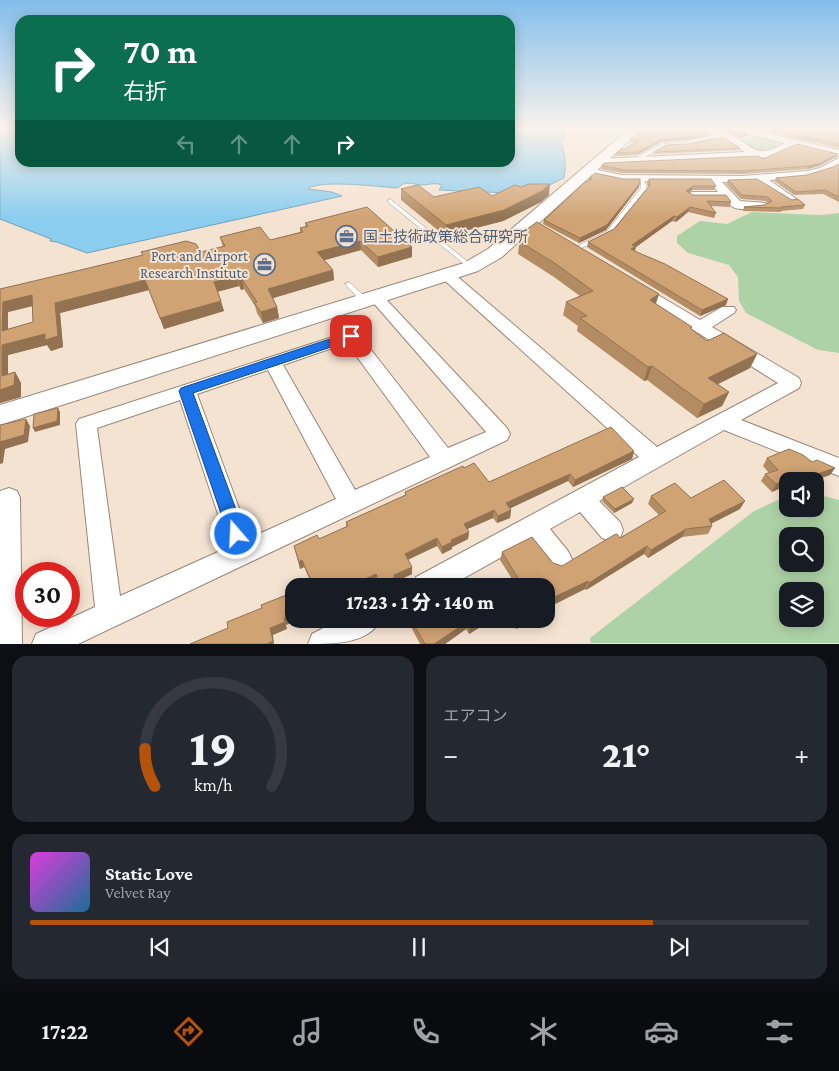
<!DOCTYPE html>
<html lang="ja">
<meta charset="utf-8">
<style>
body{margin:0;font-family:"Crimson Pro","Noto Sans JP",serif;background:#242831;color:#f1f3f6;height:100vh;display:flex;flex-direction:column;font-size:19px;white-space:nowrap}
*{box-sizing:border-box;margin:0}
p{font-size:16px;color:#9ea1a6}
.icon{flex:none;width:28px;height:28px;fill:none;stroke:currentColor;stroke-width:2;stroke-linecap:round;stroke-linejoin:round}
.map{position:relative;height:644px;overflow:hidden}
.details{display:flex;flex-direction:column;gap:12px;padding:12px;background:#0d0f14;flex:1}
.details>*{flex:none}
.top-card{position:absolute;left:15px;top:15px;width:500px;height:152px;border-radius:15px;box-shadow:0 2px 12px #0003;background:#0b6e4f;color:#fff;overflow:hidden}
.fabs{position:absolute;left:779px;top:472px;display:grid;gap:10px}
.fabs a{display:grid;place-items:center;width:45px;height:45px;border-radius:10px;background:#171b24;box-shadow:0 2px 12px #0003;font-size:25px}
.speed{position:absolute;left:15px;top:562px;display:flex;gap:10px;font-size:25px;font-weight:700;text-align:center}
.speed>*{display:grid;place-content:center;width:65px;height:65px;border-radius:50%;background:#171b24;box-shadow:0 2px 12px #0003;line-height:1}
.speed .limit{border:8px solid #d22;background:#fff;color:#111}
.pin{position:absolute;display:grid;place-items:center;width:42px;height:42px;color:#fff;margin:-21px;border-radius:10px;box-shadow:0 2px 8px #0006}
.me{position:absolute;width:55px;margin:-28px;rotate:341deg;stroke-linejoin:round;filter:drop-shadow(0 0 4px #0008)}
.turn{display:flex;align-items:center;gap:18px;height:105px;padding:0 25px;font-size:22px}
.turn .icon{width:65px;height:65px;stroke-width:2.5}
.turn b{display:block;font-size:35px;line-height:42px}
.lanes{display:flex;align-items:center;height:48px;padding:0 25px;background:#0003;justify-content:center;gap:25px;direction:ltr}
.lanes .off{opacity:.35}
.big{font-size:38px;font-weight:800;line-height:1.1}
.details .tile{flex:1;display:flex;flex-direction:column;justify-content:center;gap:8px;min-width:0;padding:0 18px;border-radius:15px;background:#242831}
.details .dial{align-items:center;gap:0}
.dial svg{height:130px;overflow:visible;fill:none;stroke:#363941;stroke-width:7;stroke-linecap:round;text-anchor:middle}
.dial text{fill:#f1f3f6;stroke:none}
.song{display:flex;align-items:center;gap:15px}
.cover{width:60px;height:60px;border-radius:8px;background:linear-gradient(135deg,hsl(300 70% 55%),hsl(200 70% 35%))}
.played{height:5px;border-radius:2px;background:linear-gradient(90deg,#b45309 80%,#363941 80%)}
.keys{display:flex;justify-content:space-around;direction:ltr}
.heat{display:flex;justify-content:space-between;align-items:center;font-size:28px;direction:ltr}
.details .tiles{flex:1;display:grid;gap:12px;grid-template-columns:1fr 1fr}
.tile:last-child{grid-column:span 2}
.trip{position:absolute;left:285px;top:578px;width:270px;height:50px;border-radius:15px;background:#171b24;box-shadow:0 2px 12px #0003;font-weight:800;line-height:50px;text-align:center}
.tabs{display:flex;height:80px;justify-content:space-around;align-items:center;background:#090b0e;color:#9ea1a6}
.tabs .icon{width:35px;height:35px}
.tabs .selected{color:#b45309}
.tabs b{font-size:22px;color:#f1f3f6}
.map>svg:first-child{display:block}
.green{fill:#aed2a7;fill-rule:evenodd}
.water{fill:#8bcdef;stroke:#739fb4}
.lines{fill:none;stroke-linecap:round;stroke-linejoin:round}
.lane-casing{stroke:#978777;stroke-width:1}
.street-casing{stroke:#978777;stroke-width:2}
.secondary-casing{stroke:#978777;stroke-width:2}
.lane{fill:#fff;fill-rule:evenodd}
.street{fill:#fff;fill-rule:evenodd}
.secondary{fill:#fff;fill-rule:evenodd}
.wall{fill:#b38c64;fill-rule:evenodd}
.shaded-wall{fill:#927251}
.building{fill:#d0a374;stroke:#927251;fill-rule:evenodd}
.route{fill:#1a73e8;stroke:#114b97}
.labels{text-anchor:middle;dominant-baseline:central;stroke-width:4;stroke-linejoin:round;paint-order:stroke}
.service-label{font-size:15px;fill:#4e5e75;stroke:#f5e3d2;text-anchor:start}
</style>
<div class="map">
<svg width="839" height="644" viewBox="0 0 839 644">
<rect width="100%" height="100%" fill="#f5e3d2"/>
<path class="green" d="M758,134L789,141C766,153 764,158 742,142Z
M752,212L821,215L839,213V353L818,350L746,313L739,301L738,277L729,265L688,253L677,243V236L700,221L727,224Z
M815,494L839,500V643H591L590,638L754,511L787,496L788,509H815ZM788,536H815V564H788ZM788,591H815V619H788Z"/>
<path class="water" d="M0,128H20V162H510V128H566L565,137L561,143C566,154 566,166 564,178L531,194L439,190L442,185C434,182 429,185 421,185C412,184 405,180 398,188C382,187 317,179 308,189L332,192L342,196L87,253L57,242L50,241L51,239L0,219Z"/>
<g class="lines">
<defs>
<path id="lane" d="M690,142L692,143V144L665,146L643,158L641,161L637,160L639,156L662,144Z
M640,178L644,179L647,188L611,233L578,250H574V248L607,231L641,188Z
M390,199L473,266L474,267L473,268H469L388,202V200Z
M348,282L350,283L368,299L369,301L368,303H362L346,285L345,284Z"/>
<path id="street" d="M692,128C703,128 715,129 726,133C755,143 751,162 785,143L735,131L734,128H745L839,150V156L795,145L772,157L598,165L593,162L598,159L745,152L722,138L687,145V141L712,135Z
M839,158V165C818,178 794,178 769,180L795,198L797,200L795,202L791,203L756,181L722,182L740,201L766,203L768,205C764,209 738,211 733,207C730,206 727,201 725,198H692L686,195L692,192H718L710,182L622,181L584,173L583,171L588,168L622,175L742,176L807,171L820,168Z
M447,271L452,272L657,447L778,383L633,292L631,289L633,286H643L700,320L722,307H734L736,310L734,313L712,327L799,378L801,383L799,388L741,420L839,458V476L724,430L599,501L620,522L623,530L620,538L611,541L602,538L580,512L550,529L568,551L572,559L568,567L559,571L550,567L530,541L450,586H412L416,577L639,457L442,278L440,275L442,272Z
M376,292L381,294L507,428L510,434L507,440L78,644H32L36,634L95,607L76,424L79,419L351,331L357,332L448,448L486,432L371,300L368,297L371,294ZM347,343L430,457L355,490L283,365ZM268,370L336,499L250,538L197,394ZM180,400L229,547L120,596L97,428Z
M9,488L17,491L20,498L22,644H0V491Z
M340,619H381C369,644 334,644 308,644L312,634Z"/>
<path id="secondary" d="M630,128H643L502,257L478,271L0,425V405L464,263L488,249Z"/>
</defs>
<use href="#lane" class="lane-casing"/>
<use href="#street" class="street-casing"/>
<use href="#secondary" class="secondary-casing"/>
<use href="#lane" class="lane"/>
<use href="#street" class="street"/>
<use href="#secondary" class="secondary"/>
</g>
<path class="wall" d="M711,128H735L736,130L746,136L740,138L718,129Z
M753,128H839V148Z
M706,132L705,135L685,140L661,142L637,155L615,156L616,153L634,143L630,142L631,139Z
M740,148L739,150L653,154L654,152Z
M838,154L836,157L819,166L807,169L742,174L622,173L601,169L602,165L763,159Z
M839,164V202L823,194L794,195L774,181L776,178L807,175L833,167Z
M589,179L639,187L606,230L579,243L543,224L544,220L588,181Z
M649,179L716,186L714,190H692L689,193L693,195L731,202L730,207L711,206L716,213L714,218L688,212L676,222L672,221L636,247L635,251L726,305L700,316L587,247L588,242L614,229L648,187L647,183Z
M728,180L792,200L805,205L803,209L781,211V212L743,211L744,207L764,205L768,203L766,201L741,199L726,184Z
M521,187L549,195L541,202L503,221L445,236L401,200V189L434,197L492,196Z
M305,223L412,247V257L378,267L361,250L324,260L333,270L334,280L273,298L277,307L279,318L263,323L257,313L255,306L244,289L241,290L239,286L217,292L224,311L164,329L149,290L60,313L63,347L51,351L47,345L8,355V374L15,372L21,383V397L0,403V289L201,252L223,247L220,237L270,240L300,232V228L306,227ZM32,306L33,322L8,329V312Z
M520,234L659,294L656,304L707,341L757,354L750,368L718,384L729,392L722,406L697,418L647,380L644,381L577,331L578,326L563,315L566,302L580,296L554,277L518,254Z
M634,451L632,459L573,487L568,481L510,508L511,510L510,518L497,523L493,518L467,529L469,532L468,539L452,547V549L442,554L437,546L408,560L412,574L395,582V585L392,586H378L376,581L312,585L304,567L300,569L294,546L319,539L346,527V522L405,495V492L464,468L489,482Z
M767,458L812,462L835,468L830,475L812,481H788V490H787L783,487L772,492L761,481L765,474L769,473L763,466Z
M651,496L740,509L711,524L712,526L708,534L682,537L648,558L644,554L586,590L585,589L549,607L548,611L481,585L512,579L500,560L502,552L553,563L562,566L620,538L659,515L648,504Z
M603,497L632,503L614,513L602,501Z
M493,619L469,634L466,629L445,644H420L411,627V620Z
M509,619H534L516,629Z"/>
<path class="shaded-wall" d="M706,132L705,135L685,140L661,142L637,155L638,152L662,139Z
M747,132L746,136L740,138L742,135Z
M838,154L836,157L819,166L807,169L808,166Z
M640,183L639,187L606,230L579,243L580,238Z
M550,184L549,195L541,202L503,221L445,236L446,225Z
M693,186L692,190L684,196L686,191Z
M690,207L688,212L676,222L677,217Z
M674,216L672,221L636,247L634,252L630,254L632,245Z
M360,241L361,250L318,262L317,252Z
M412,247V257L378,267V257Z
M333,270L334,280L270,299L268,289Z
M236,276L239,286L216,292L214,282Z
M242,279L244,289L241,290L238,280Z
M145,280L149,290L60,313L63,347L51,351L47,345L8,355V387L2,376V345L45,334L55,303Z
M659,294L654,307L650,300Z
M32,295L37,305L8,312V342L2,331L3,302Z
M728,299L726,305L700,316L702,310Z
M221,301L224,311L164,329L160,318Z
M277,307L279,318L263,323L261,312Z
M757,354L750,368L702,392L708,378Z
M652,366L647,380L644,381L648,367Z
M15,372L21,383V397L0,403V390Z
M729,392L722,406L697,418L704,404Z
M58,408L60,412V425L35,432L33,428Z
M26,419L30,426L28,442L5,449L3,463L0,464V442Z
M634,451L632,459L573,487L575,480Z
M835,468L830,475L812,481H796Z
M570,474L568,481L505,511L506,503Z
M788,479L783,487L772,492L776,484Z
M634,499L632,503L614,513L615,509Z
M745,501L740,509L704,527L709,519Z
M494,510L493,518L463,531L464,524Z
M511,510L510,518L497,523L498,516Z
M686,529L682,537L648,558L651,550Z
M469,532L468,539L452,547V549L442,554V547L451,540Z
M437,538V546L417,555L405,561V554Z
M647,546L644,554L586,590L589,583Z
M302,560L304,567L300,569L299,562Z
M412,567V574L395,582V585L392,586H380V584L394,575Z
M376,574V581L366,586H350Z
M588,581L585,589L549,607L548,611L546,612V605L548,600Z
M294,614V619H302L286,625L284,618Z
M311,619H329L313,626Z
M482,619H493L469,634L470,626Z
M522,619H534L516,629L518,621Z
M285,622L287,629L273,635L274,644H267L270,628Z
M467,622L466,629L445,644H434Z"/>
<path class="building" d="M643,128H696L706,132L686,137L662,139L638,152L616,153L639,141L631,139Z
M725,128H735L736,130L747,132L742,135Z
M768,128H839V144Z
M723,137L740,148L654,152L666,145L688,144Z
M797,144L838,154L821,163L808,166L743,171L623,170L602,165L604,163L758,156L763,159Z
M839,164V197L825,190L796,192L776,178L807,175L833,167Z
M595,173L623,179H640V183L607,225L580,238L544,220L584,183L592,179H589Z
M649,179H711L716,186H693L686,191L693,195H726L731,202L707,201L716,213L690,207L677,217L674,216L632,245L636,246L631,249L639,253L665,264L728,299L702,310L588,242L614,229L650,185Z
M757,179L792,200L798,199L805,205L781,207L782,208L744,207L764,205L772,201L768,197L742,195L728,180Z
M529,184H550L542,191L504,210L446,225L401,189L418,185L434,197L479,187L492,196L515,185L521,187Z
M367,207L412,247L378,257L360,241L317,252L333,270L268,289L277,307L261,312L254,303L257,302L242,279L238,280L236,276L214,282L221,301L160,318L145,280L55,303L58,336L45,340V334L2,345V376L15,372L14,385L0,390V289L68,273L143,255L141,252L186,241L196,244L201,252L225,246L220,237L260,227L270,240L303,232L300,228L308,226L305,223ZM32,295L33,322L2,331L3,302Z
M537,222L659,294L650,300L692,327L690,328L707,341L724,333L757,354L708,378L729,392L704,404L652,366L648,367L580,318L587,316L566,302L593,291L556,264L520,242L528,238L520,234Z
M58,408L57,421L33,428L34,414Z
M26,419L24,435L0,442V425Z
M611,427L634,451L575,480L570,474L519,497L506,503L511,510L498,516L494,510L464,524L469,532L451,540L452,542L442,547L437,538L405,554L412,567L394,575L395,577L380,584L376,574L350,586H310L313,585L302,560L299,562L294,546L317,535L319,539L348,526L346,522L406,495L405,492L463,466L464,468L474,463L489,482Z
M789,449L803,455L812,462L817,460L835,468L796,481H790L788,479L776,484L765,474L778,470L767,458Z
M724,480L745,501L709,519L712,526L686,529L651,550L647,546L589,583L588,581L548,600L550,603L546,605V586H474L479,583L481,585L518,578L502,552L532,537L553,563L562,566L614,535L617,534L620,538L666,511L651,496L675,483L691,498Z
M622,487L634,499L615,509L603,497Z
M294,592V614L284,618L285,622L270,628L273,641L267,644H190L228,628L227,622L262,608L261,605Z
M412,619H482L470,626L467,622L434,644H425L411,620Z"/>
<linearGradient id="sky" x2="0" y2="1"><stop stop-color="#83beeb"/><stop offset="0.59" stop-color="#faf2eb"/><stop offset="1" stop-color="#faf2eb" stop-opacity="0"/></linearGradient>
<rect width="839" height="218" fill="url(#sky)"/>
<path class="route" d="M351,332L355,334L357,336L355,339L193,393L245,534L242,540L236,542L230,540L179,391L181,388Z"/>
<defs>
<symbol id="office-ring" viewBox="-11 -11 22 22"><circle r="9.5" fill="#f5e3d2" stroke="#5c6f8a" stroke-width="1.5"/><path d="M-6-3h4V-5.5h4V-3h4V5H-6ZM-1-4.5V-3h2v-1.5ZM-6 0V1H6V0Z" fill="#5c6f8a"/></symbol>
</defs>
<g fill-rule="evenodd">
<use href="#office-ring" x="334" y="224" width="25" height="25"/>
<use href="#office-ring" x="252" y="252" width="25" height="25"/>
</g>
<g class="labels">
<g class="service-label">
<text x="363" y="237">国土技術政策総合研究所</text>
<text x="248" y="256" text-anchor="end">Port and Airport<tspan x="248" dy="17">Research Institute</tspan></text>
</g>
</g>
</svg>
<div class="fabs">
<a><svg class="icon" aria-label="sound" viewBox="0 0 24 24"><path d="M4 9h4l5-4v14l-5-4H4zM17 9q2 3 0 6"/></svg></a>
<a><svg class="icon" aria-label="search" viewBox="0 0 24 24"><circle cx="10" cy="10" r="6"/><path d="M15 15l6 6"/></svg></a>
<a><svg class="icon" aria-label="layers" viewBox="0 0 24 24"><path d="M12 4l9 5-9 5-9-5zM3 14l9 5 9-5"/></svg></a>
</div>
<div class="speed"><div class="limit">30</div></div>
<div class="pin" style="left:351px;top:336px;background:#d93025"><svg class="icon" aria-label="arrive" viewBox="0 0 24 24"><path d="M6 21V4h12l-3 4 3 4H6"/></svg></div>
<svg class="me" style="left:236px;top:534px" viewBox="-20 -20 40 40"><circle r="17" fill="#1a73e8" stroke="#fff" stroke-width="3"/><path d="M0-11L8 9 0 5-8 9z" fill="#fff"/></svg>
<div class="trip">17:23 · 1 分 · 140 m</div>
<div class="top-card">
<div class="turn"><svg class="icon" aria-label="right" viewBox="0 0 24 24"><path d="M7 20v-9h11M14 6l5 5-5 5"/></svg><div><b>70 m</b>右折</div></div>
<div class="lanes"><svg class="icon off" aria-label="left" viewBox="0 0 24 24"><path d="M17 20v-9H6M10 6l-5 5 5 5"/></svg><svg class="icon off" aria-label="ahead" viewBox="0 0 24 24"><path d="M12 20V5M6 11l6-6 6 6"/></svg><svg class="icon off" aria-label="ahead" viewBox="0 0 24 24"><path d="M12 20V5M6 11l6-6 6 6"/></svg><svg class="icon" aria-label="right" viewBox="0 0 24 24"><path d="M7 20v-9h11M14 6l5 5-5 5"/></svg></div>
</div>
</div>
<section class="details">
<div class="tiles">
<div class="tile dial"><svg viewBox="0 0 100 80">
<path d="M14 69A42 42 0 1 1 86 69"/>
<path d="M14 69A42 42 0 0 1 8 46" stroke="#b45309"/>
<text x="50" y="56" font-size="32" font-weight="700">19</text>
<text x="50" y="72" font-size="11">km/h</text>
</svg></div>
<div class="tile"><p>エアコン</p>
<div class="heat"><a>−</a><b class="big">21°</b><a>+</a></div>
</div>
<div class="tile">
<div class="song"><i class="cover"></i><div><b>Static Love</b><p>Velvet Ray</p></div></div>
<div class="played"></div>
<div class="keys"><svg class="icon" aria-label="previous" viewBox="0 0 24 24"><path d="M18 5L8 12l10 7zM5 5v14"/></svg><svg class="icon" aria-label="pause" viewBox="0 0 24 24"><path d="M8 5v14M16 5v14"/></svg><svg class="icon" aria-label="next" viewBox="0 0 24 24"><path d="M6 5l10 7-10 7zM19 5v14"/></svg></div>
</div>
</div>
</section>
<nav class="tabs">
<b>17:22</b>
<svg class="icon selected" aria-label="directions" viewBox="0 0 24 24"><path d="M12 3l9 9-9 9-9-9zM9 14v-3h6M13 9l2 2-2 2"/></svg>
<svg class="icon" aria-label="music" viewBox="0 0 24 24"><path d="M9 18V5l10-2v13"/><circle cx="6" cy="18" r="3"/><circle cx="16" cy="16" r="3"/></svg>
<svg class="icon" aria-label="phone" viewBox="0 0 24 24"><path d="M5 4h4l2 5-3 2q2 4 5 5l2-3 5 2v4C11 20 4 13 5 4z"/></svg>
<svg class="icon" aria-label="climate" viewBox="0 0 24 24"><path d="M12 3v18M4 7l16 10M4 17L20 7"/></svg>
<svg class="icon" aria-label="car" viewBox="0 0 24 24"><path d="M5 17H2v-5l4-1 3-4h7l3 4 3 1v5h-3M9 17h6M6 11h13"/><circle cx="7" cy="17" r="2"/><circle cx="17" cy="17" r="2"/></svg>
<svg class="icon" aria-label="filters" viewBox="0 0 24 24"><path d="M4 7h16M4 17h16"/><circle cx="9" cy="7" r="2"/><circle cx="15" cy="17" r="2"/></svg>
</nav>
